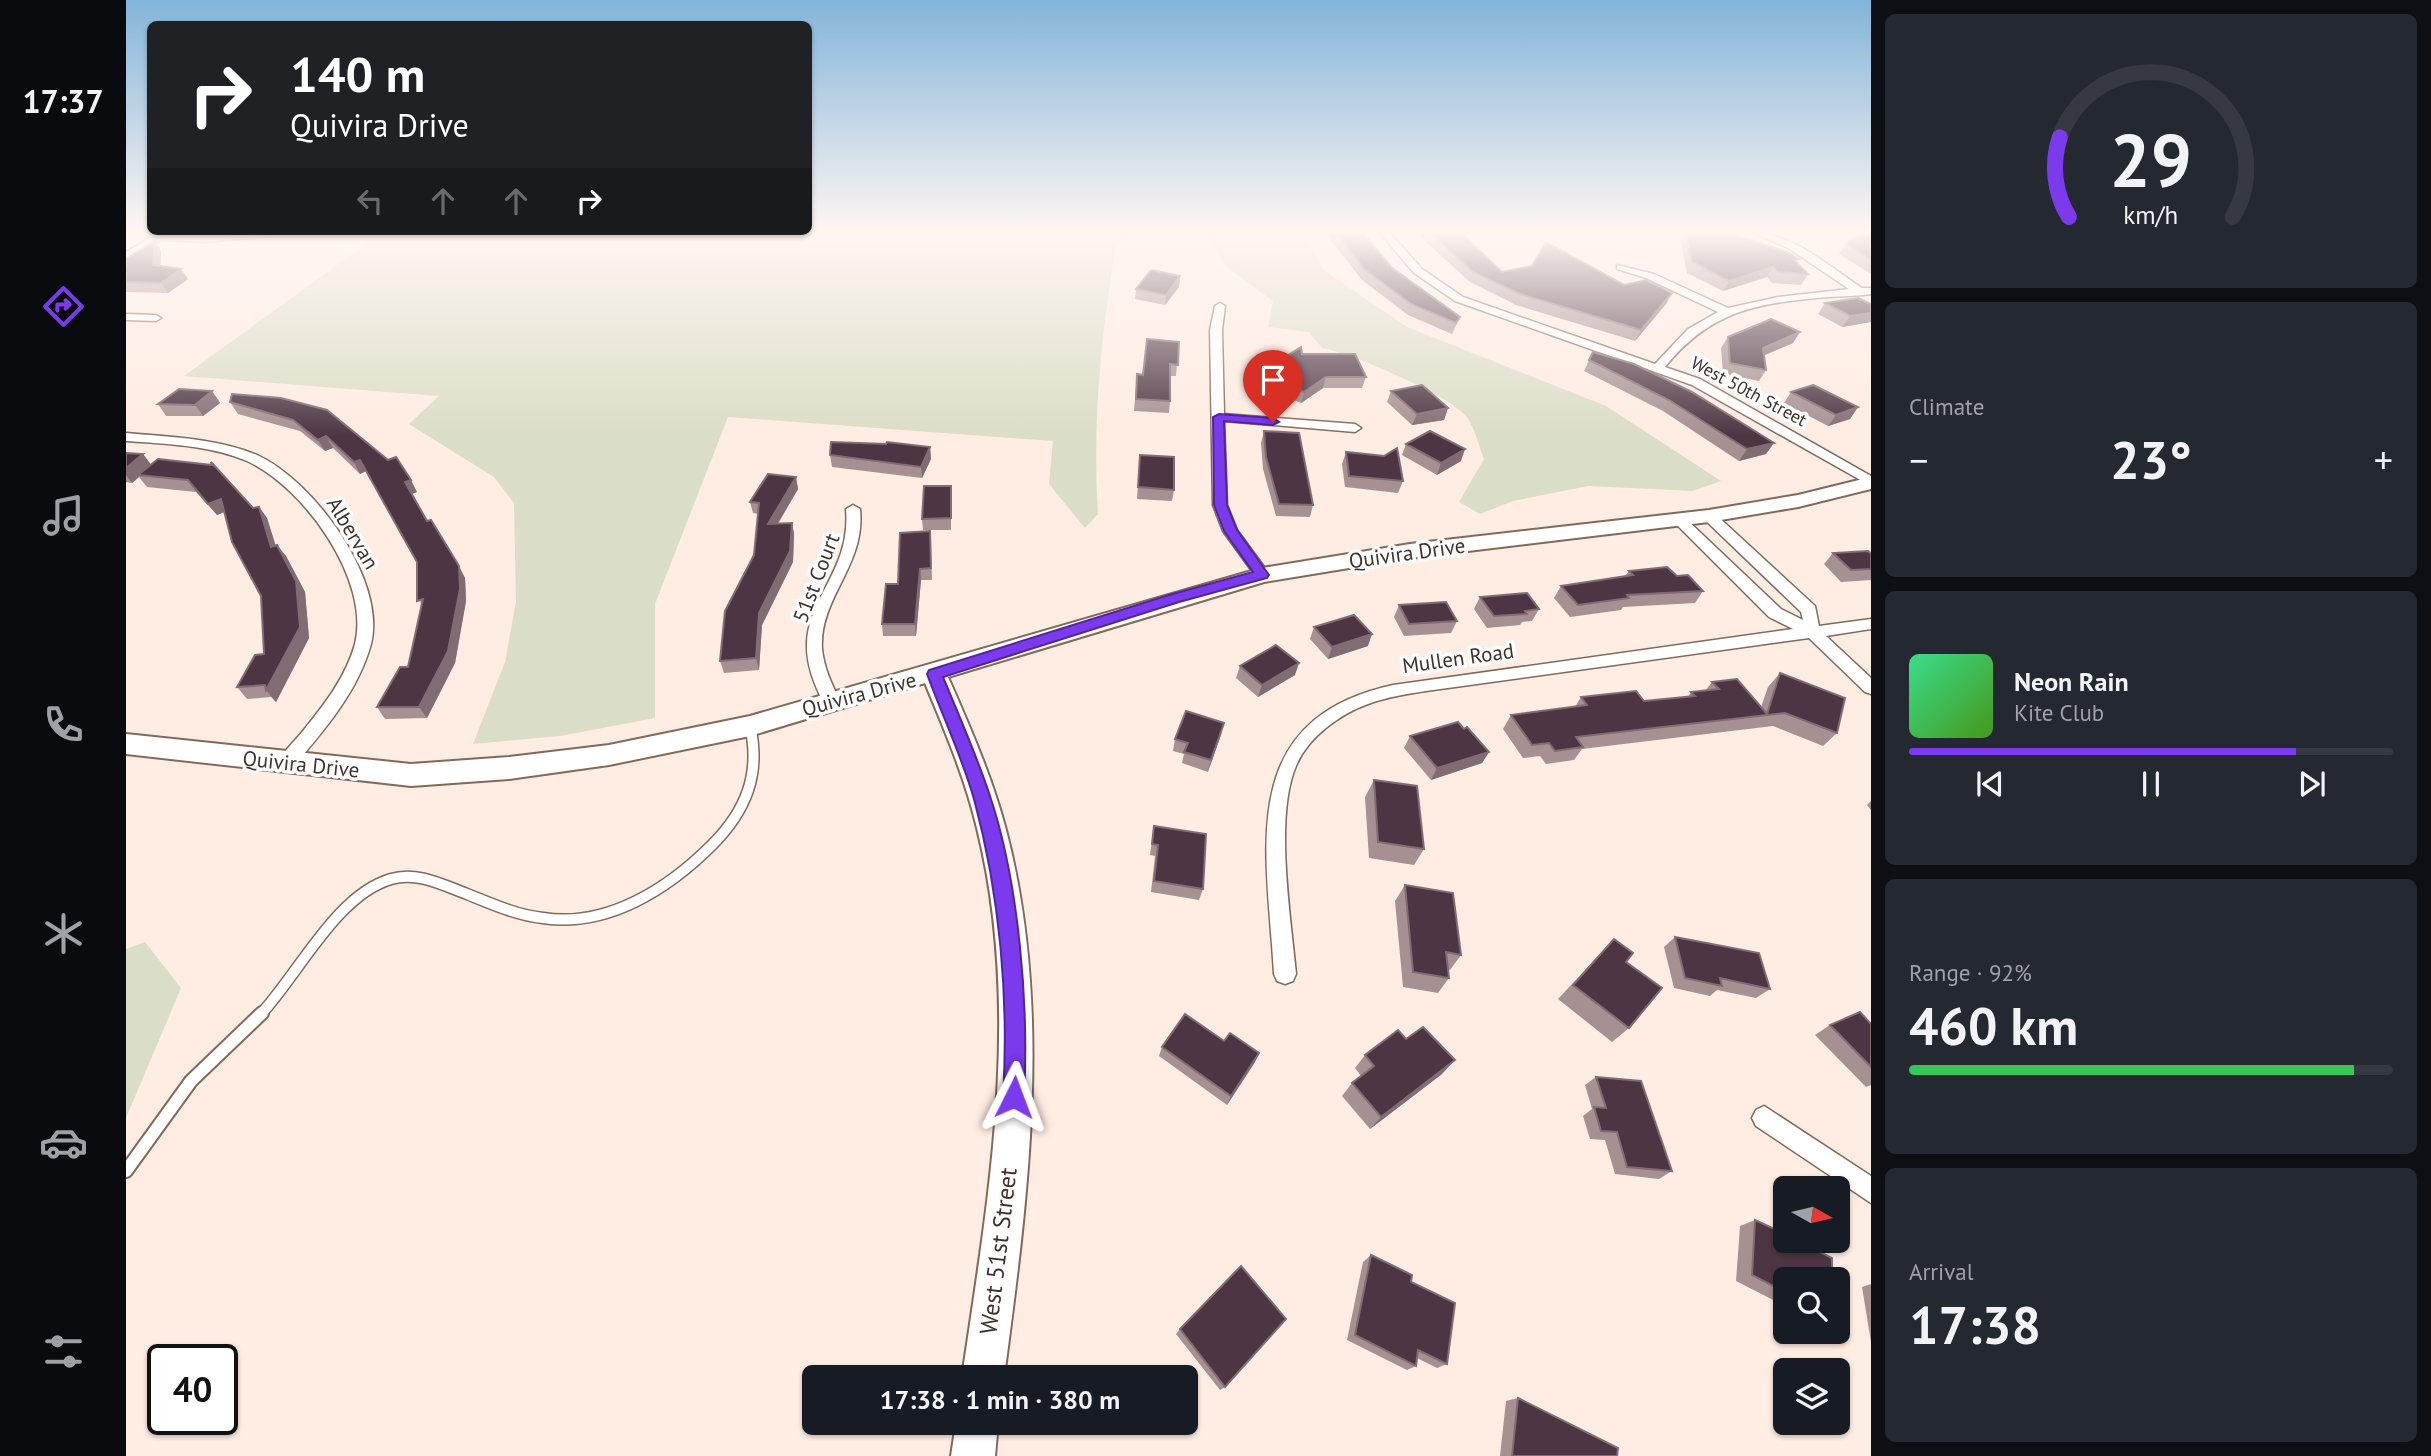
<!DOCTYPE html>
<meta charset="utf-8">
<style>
body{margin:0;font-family:"PT Sans",sans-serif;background:#242831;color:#f1f3f6;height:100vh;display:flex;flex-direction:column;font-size:26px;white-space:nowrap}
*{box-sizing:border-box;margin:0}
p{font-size:23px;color:#9ea1a6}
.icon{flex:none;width:38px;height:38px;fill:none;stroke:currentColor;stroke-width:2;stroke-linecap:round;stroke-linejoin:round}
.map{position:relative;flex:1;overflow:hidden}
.panel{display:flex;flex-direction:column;gap:14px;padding:14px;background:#0d0f14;width:560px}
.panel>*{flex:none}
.hud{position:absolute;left:21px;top:21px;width:665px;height:214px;border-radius:10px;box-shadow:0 2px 5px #0004;background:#202124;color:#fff;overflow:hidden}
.needle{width:46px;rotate:98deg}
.buttons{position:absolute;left:1647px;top:1176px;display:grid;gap:14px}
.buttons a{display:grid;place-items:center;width:77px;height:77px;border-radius:10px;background:#171b24;box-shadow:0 2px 5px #0004;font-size:35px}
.speed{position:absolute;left:21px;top:1344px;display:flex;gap:14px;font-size:35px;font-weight:700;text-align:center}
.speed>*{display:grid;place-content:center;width:91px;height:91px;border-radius:50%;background:#171b24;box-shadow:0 2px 5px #0004;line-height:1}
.speed .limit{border:4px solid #111;border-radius:10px;background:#fff;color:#111}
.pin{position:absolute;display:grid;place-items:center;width:60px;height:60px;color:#fff;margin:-72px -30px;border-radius:50% 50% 50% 0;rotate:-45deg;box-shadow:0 0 7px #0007}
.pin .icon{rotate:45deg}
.me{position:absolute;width:77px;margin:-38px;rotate:3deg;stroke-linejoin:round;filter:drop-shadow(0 0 5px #0008)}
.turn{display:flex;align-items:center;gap:24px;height:147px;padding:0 28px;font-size:32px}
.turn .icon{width:91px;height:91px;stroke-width:2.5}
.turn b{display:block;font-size:49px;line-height:60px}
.lanes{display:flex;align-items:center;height:66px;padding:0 28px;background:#0003;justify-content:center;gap:35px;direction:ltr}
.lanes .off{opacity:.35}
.big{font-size:52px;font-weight:600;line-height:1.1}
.panel .card{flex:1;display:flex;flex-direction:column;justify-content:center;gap:10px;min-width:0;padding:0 24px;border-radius:10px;background:#242831}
.panel .dial{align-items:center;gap:0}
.dial svg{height:182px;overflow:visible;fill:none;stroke:#363941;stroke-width:7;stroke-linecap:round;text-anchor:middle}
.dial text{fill:#f1f3f6;stroke:none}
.song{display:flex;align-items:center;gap:21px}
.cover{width:84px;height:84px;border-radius:10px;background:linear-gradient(135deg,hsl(150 70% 55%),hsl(100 70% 35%))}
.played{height:7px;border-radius:4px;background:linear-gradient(90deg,#7c3aed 80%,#363941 80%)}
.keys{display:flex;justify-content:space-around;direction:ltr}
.heat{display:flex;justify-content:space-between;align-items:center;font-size:38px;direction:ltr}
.charge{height:10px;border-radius:5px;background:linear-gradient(90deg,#34c759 92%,#363941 0)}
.trip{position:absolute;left:676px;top:1365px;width:396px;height:70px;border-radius:10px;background:#171b24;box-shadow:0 2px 5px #0004;font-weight:600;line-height:70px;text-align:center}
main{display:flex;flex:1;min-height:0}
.tabs{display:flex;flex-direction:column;width:126px;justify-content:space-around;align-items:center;background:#090b0e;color:#9ea1a6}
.tabs .icon{width:49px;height:49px}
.tabs .on{color:#7c3aed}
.tabs b{font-size:32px;color:#f1f3f6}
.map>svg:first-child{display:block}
.green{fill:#daddc7}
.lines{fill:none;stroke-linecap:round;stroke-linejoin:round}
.lane-far1-casing{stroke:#83695a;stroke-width:13}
.lane-casing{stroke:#83695a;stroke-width:16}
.street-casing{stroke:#83695a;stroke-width:3}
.secondary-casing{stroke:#83695a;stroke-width:4}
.lane-far1{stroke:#fff;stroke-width:10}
.lane{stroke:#fff;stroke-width:12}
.street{fill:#fff;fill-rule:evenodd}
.secondary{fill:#fff;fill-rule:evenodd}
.wall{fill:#a69092}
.shaded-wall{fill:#826c73}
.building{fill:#4d3543;stroke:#826c73;stroke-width:2}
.route{fill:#7c3aed;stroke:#51269a;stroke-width:2}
.labels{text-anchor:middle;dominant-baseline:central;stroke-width:7;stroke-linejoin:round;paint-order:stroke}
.far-street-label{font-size:18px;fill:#3e322c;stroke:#fdfdfd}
.street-label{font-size:21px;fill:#3e322c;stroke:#fdfdfd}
.near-street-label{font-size:24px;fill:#3e322c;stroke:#fdfdfd}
</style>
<main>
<nav class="tabs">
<b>17:37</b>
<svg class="icon on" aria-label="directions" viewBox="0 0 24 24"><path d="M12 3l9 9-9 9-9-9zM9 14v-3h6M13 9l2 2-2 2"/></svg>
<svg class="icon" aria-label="music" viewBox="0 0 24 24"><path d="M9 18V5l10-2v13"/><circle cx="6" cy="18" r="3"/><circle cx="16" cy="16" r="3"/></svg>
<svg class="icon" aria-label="phone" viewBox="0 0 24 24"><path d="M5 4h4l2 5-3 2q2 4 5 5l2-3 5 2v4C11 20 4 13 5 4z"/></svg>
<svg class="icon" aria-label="climate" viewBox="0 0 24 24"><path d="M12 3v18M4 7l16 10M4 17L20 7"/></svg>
<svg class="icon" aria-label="car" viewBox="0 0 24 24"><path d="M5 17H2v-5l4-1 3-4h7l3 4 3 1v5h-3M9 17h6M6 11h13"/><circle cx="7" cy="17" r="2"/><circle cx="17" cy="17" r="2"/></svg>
<svg class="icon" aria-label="filters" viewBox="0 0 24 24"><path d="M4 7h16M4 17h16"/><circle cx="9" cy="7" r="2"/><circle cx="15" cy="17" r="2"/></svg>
</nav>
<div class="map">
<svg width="1745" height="1456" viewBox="0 0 1745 1456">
<rect width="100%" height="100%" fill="#ffece2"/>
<path class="green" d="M255,233H1010L990,246C975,335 966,424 972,514L959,528L923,484L927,441L602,417L529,604V718L434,736L347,744L379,662L390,602L388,503L368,477L283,424L313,396L58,376Z
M1073,233H1175L1199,271L1281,327L1480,406L1595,481L1567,491L1462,486L1387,501L1354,514L1333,502L1358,459C1353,446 1348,424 1338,414C1317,393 1225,353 1196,348L1183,332L1142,327L1147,301L1099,266L1082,236Z
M19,942L55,988L0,1118V949Z"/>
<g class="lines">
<defs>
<path id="lane-far1" d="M134,1015C172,975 210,895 265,879C291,871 317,885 341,894C366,904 390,915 417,918C481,928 542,889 586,845C620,811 635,774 624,726"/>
<path id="lane" d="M0,1171L65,1081L136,1013"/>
<path id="street" d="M33,233L78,236L156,233L151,236L78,242L35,240L0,259V252Z
M1254,233H1264L1296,269L1337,297L1529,364L1562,329L1592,312L1520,278L1491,269V265L1528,274L1602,308L1652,297L1723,289L1662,248L1628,233C1667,233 1705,268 1736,288H1745V294C1732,296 1717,296 1702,297C1632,303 1585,310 1539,367L1574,379L1745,476V486L1566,385L1329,301L1288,273Z
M1094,303L1099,306L1096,330L1098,414L1229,424L1235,428L1229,432L1098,421L1101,505L1111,530L1144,575L1136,580L1131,578L1097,531L1087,505L1084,330L1089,306Z
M0,314L30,315L35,318L30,321L0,320Z
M0,433C43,437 90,438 131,455C187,480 261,580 245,644C232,692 197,732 165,769H153L150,764C157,752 168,742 177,731C198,705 220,677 229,644C245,580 177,486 121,461C84,445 40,444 0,441Z
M727,505L734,509C740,566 693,597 696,649C698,668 706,685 714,701L705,707L699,705C646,610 727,591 720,509Z
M1583,512L1588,513L1689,606L1693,626L1745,619V629L1700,636L1745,678V694L1739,692L1683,638L1300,691C1281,694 1261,697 1242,704C1214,714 1182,737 1170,766C1148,817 1165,918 1170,974L1167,981L1159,984L1151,981L1148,974C1141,849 1108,720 1267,685L1667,629L1643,617L1546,520L1553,516L1558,517L1655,609L1677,620L1675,612L1578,519V513Z
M1638,1106L1745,1176V1203L1630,1126L1626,1118L1630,1110Z"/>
<path id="secondary" d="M1745,477V489L1672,507L1583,522L1284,558L1138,582L822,677C844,727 866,777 880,830C927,1009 902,1197 878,1377H836C863,1196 896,1010 851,828C839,778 819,731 799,683L624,736L483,765L383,779L285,786L0,754V734L285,764L383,757L483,745L624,716L1136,568L1284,544L1583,510L1672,495Z
M830,1423H872L869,1456H825Z"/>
</defs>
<use href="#lane-far1" class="lane-far1-casing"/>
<use href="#lane" class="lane-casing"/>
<use href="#street" class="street-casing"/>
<use href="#secondary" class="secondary-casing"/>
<use href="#lane-far1" class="lane-far1"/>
<use href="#lane" class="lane"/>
<use href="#street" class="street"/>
<use href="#secondary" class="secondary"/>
</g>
<path class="wall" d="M1199,233H1237L1265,267L1334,317L1326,334L1282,315L1236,280Z
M1292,233H1335L1376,272L1498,285L1540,304L1509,341L1390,305L1344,282L1301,243Z
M1553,233H1605L1671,262L1682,274L1675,285L1646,283L1641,277L1597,291L1561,273Z
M1745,233V274L1713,254L1719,244Z
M29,241L35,251L34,266L62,279L42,293L0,292V259Z
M1054,276L1053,287L1039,305L1009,299L1010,289Z
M1699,303L1745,304V322L1716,327L1692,314Z
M1602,337L1667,343L1638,355L1640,370L1633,381L1597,374L1595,348Z
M1053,342L1050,376H1044V401L1043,413L1008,411L1011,374L1017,375Z
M1467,352L1640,454L1613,461L1537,411L1458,371Z
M1176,354L1240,377L1236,388H1197L1175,403L1131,384L1134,373Z
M86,391L94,403L77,416H40L32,404Z
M1265,391L1322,408L1318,420L1286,425L1261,402Z
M1665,392L1732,407L1724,419L1702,426L1658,403Z
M155,398L291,492L286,494L301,521L339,578L340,601L329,663L301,718L259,719L251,707L282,667L295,607L291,562L240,471L234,474L207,448L199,451L174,431L112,414L104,402Z
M1138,431L1187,505L1184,517L1150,516L1137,469L1135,443Z
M1280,444L1335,461L1311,475L1276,455Z
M804,447L805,459L796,478L706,467L704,455Z
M1220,452L1277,481L1272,493L1219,487L1216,464Z
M0,453L17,454L25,465L127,508L133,507L141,518L149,545L160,556L179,592L183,638L150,702L145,697L121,699L111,687L138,654L135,596L98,512L91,515L70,492L21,487L13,477L6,483L0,482Z
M1014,455L1048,490L1046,501L1011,499Z
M670,477L672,489L652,524L666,523L668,534L667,562L636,625L633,670L598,673L594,661L628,555L632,514L627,513L624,502Z
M825,486V530H797L796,519Z
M805,543L806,580H795L790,636H757L756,624L772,584Z
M1707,553L1745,569V580L1715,582L1698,564Z
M1503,571L1551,576L1577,591L1569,603L1497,607L1495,610L1444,617L1428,598L1435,586L1499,576Z
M1354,597L1413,609L1406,621L1396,622L1394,625L1361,628L1348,609Z
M1273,605L1331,621L1325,633L1278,636L1268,617Z
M1188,627L1242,646L1202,659L1184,639Z
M1114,666L1169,675L1132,697L1110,678Z
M1654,673L1711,733L1697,746L1647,726L1456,749L1448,760L1420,764L1414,756L1397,758L1377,729L1385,715L1449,707L1455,697L1518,701L1562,697L1565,692L1579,691L1586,682L1635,707L1642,687Z
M1098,723L1082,772L1056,763L1058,754L1047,751L1049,739Z
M1284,736L1363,752L1356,763L1305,780L1278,748Z
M1248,780L1298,849L1288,865L1243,858L1239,797Z
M1745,801V810L1741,805Z
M1028,826L1077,889L1073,900L1025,892L1029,856L1024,855Z
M1279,885L1335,955L1324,970H1322L1323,978L1312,993L1277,987L1269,901Z
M1549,937L1644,989L1630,998L1591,990L1584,996L1548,988L1538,947Z
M1488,939L1500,962L1503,1028L1486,1042L1432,999Z
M1745,1024V1085L1740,1087L1689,1035L1704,1025Z
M1280,1039L1316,1074L1244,1129L1216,1096L1226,1083L1235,1076L1229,1068L1239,1055Z
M1098,1041L1129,1062L1101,1105L1033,1056L1036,1047Z
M1470,1077L1546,1171L1533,1179L1489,1174L1479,1140L1464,1139L1457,1116L1466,1109L1459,1085Z
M1629,1220L1659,1279V1306L1610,1281L1614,1226Z
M1245,1255L1285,1282L1321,1364L1311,1368L1291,1358L1290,1366L1281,1370L1221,1340L1237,1262Z
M1745,1284V1342L1736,1287Z
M1054,1329L1099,1387L1094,1390L1050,1334Z
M1392,1398L1491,1456H1374L1380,1401Z"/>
<path class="shaded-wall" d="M29,241L35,251L34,275L27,265Z
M1647,267L1641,277L1597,291L1603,281Z
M55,269L62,279L42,293L35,283Z
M1054,276L1053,287L1039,305L1040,295Z
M1546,293L1540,304L1509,341L1515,330Z
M1745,313V322L1716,327L1724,316Z
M1674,332L1667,343L1630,359L1637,348Z
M1200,377L1197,388L1175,403L1178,392Z
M86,391L94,403L77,416L69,405Z
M1732,407L1724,419L1702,426L1710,415Z
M1322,408L1318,420L1286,425L1291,414Z
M200,436L207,448L199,451L192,440Z
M1648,443L1640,454L1613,461L1621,449Z
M804,447L805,459L796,478L795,467Z
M1339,449L1335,461L1311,475L1315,463Z
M17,454L26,466L12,475L13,477L6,483L0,475V468Z
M234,460L240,471L234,474L228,462Z
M670,477L672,489L644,536L642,524Z
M285,480L291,492L286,494L279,482Z
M95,499L103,510L91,515L82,504Z
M133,507L141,518L154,559L145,547Z
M666,523L668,534L667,562L636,625L633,670L630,658L633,613Z
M151,545L160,556L179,592L183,638L150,702L140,690Z
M333,566L339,578L340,601L329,663L301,718L293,707Z
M794,569L795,580L790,636L789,624Z
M1246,634L1242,646L1202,659L1206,647Z
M1173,663L1169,675L1132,697L1136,685Z
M1098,723L1095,735L1082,772L1085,760Z
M1363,752L1356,763L1305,780L1311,768Z
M1133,1053L1129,1062L1101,1105L1105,1096Z
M1329,1060L1316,1074L1244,1129L1255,1117Z"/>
<path class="building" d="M1210,233H1237L1265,267L1334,317L1330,323L1285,304L1238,269Z
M1304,233H1335L1376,272L1406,266L1420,242L1498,285L1520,280L1546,293L1515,330L1394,294L1347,272Z
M1560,233H1605L1661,252L1673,259L1668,260L1682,274L1652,272L1647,267L1603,281L1566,262Z
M1735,233H1745V259L1719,244Z
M29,241L27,265L55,269L35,283L0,282V259Z
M1025,270L1054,276L1040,295L1010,289Z
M1732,298L1745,304V313L1724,316L1699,303Z
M1645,319L1674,332L1637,348L1640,370L1604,363L1602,337Z
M1021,339L1053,342L1052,365L1044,364V401L1010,399L1011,374L1017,375Z
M1175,347L1176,354H1229L1240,377H1200L1178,392L1134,373Z
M1467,352L1508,364L1566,392L1648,443L1621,449L1543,400L1463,360Z
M1296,385L1322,408L1291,414L1265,391Z
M1687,385L1732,407L1710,415L1665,392Z
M53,389L86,391L69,405L32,404Z
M106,394L155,398L201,410L262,460L270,457L285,480L279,482L301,521L305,520L333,566L334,589L322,651L293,707H251L274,667H282L297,599L291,601V562L234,460L228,462L200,436L192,440L167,420L104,402Z
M1138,431L1173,433L1187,505L1153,504L1140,457Z
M1304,431L1339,449L1315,463L1280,444Z
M705,442L760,444L761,442L804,447L795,467L704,455Z
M1271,448L1277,481L1223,476L1220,452L1258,456Z
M0,453L17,454L0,468Z
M1014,455L1048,457V490L1012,487Z
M32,459L86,465L85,462L127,508L133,507L145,547L151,545L170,581L174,627L140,690L139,685L111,687L129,655L138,654L135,596L106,542L95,499L82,504L62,480L12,475Z
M642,474L670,477L642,524L666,523L664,551L633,613L630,658L594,661L599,611L628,555L633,503L624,502Z
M798,486H825V518L796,519Z
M804,531L805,568L794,569L789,624H756L760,584H772L774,533Z
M1742,551L1745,554V569L1725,570L1707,553Z
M1541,567L1551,576L1562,575L1577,591L1501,595L1503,598L1452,605L1435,586L1507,575L1503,571Z
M1401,593L1413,609L1399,611L1401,614L1368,616L1354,597Z
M1320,602L1331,621L1283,624L1273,605Z
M1228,615L1246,634L1206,647L1188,627Z
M1150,645L1173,663L1136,685L1114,666Z
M1654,673L1719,698L1711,733L1659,713L1450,737L1457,747L1429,751L1423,743L1406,745L1385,715L1461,705L1455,697L1510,691L1518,701L1569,696L1565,692L1593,689L1586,682L1611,679L1641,714Z
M1060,711L1098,723L1085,760L1058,752L1062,743L1049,739Z
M1332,722L1338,729L1341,727L1363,752L1311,768L1284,736Z
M1248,780L1291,786L1298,849L1252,842Z
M1028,826L1080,834L1077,889L1028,881L1032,845L1026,844Z
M1279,885L1327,893L1335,955L1320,952L1323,978L1287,972Z
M1549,937L1633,953L1644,989L1594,978L1596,986L1559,978Z
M1488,939L1507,953L1500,962L1536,988L1503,1028L1447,985Z
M1734,1012L1745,1024V1067L1704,1025Z
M1059,1014L1098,1041L1104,1033L1133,1053L1105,1096L1036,1047Z
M1297,1027L1329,1060L1255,1117L1226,1083L1248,1066L1239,1055L1272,1030L1280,1039Z
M1470,1077L1515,1081L1546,1171L1501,1167L1491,1132L1475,1131L1468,1107L1480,1108Z
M1629,1220L1659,1234V1241H1672L1706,1258V1279H1659V1292L1626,1275Z
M1245,1255L1286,1275L1285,1282L1329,1303L1321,1364L1292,1350L1290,1366L1229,1335Z
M1115,1266L1160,1319L1099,1387L1054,1329Z
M1392,1398L1492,1448L1491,1456H1386Z"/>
<linearGradient id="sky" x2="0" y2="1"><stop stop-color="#83b4d9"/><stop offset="0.53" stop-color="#fff6f2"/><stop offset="1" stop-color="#fff6f2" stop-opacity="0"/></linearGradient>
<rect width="1745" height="437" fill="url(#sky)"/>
<path class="route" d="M1093,414L1147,418L1153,422L1147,425L1098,421L1101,505L1111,530L1143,575L1141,578L1053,602L817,677C833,716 851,756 864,796C893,883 903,1005 898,1097L895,1105L888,1108L880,1105L877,1097C883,999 874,895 848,799C836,757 816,715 801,674L803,670L1043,595L1127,572L1098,531L1088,505L1087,417Z"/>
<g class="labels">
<g class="far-street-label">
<text transform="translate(1623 391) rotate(28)">West 50th Street</text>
</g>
<g class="street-label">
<text transform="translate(227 533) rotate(59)">Albervan</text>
<text transform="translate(1281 553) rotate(-8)">Quivira Drive</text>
<text transform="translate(690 578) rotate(-69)">51st Court</text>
<text transform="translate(1332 658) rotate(-8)">Mullen Road</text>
<text transform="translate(733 694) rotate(-15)">Quivira Drive</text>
<text transform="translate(175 764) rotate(6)">Quivira Drive</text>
</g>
<g class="near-street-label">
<text transform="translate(872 1251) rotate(-83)">West 51st Street</text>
</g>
</g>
</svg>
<div class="buttons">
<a><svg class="needle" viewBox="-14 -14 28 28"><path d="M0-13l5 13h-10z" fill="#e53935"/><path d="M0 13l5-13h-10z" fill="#9ea1a6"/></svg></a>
<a><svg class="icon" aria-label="search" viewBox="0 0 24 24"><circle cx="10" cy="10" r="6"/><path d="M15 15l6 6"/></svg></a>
<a><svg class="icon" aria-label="layers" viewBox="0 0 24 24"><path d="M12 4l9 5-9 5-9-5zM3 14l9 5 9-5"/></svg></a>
</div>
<div class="speed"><div class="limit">40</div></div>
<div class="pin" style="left:1147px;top:422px;background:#d93025"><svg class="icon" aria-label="arrive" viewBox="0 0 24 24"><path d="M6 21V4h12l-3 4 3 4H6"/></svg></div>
<svg class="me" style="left:888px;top:1097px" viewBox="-20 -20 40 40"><path d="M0-17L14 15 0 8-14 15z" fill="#7c3aed" stroke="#fff" stroke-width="4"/></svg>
<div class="trip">17:38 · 1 min · 380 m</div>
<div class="hud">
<div class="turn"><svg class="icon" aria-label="right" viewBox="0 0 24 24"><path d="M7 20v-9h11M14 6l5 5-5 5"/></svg><div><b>140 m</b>Quivira Drive</div></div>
<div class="lanes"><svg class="icon off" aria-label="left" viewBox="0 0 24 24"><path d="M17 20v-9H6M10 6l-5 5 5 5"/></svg><svg class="icon off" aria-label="ahead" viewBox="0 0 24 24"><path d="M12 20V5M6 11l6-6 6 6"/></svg><svg class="icon off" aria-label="ahead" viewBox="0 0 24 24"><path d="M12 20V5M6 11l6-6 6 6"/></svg><svg class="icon" aria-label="right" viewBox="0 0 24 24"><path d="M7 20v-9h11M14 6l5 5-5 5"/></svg></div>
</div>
</div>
<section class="panel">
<div class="card dial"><svg viewBox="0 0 100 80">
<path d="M14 69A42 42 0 1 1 86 69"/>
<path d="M14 69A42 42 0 0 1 10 34" stroke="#7c3aed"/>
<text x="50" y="56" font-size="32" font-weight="700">29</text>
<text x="50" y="72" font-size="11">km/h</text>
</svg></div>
<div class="card"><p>Climate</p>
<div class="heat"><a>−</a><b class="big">23°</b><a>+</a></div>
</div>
<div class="card">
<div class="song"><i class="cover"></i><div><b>Neon Rain</b><p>Kite Club</p></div></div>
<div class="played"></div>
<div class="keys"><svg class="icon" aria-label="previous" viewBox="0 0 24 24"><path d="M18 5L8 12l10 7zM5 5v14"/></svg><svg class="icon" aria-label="pause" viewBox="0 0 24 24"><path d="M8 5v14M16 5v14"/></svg><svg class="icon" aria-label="next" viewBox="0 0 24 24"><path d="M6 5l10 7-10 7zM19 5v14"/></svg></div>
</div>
<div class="card"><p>Range · 92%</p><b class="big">460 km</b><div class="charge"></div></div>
<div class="card"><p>Arrival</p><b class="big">17:38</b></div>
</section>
</main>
